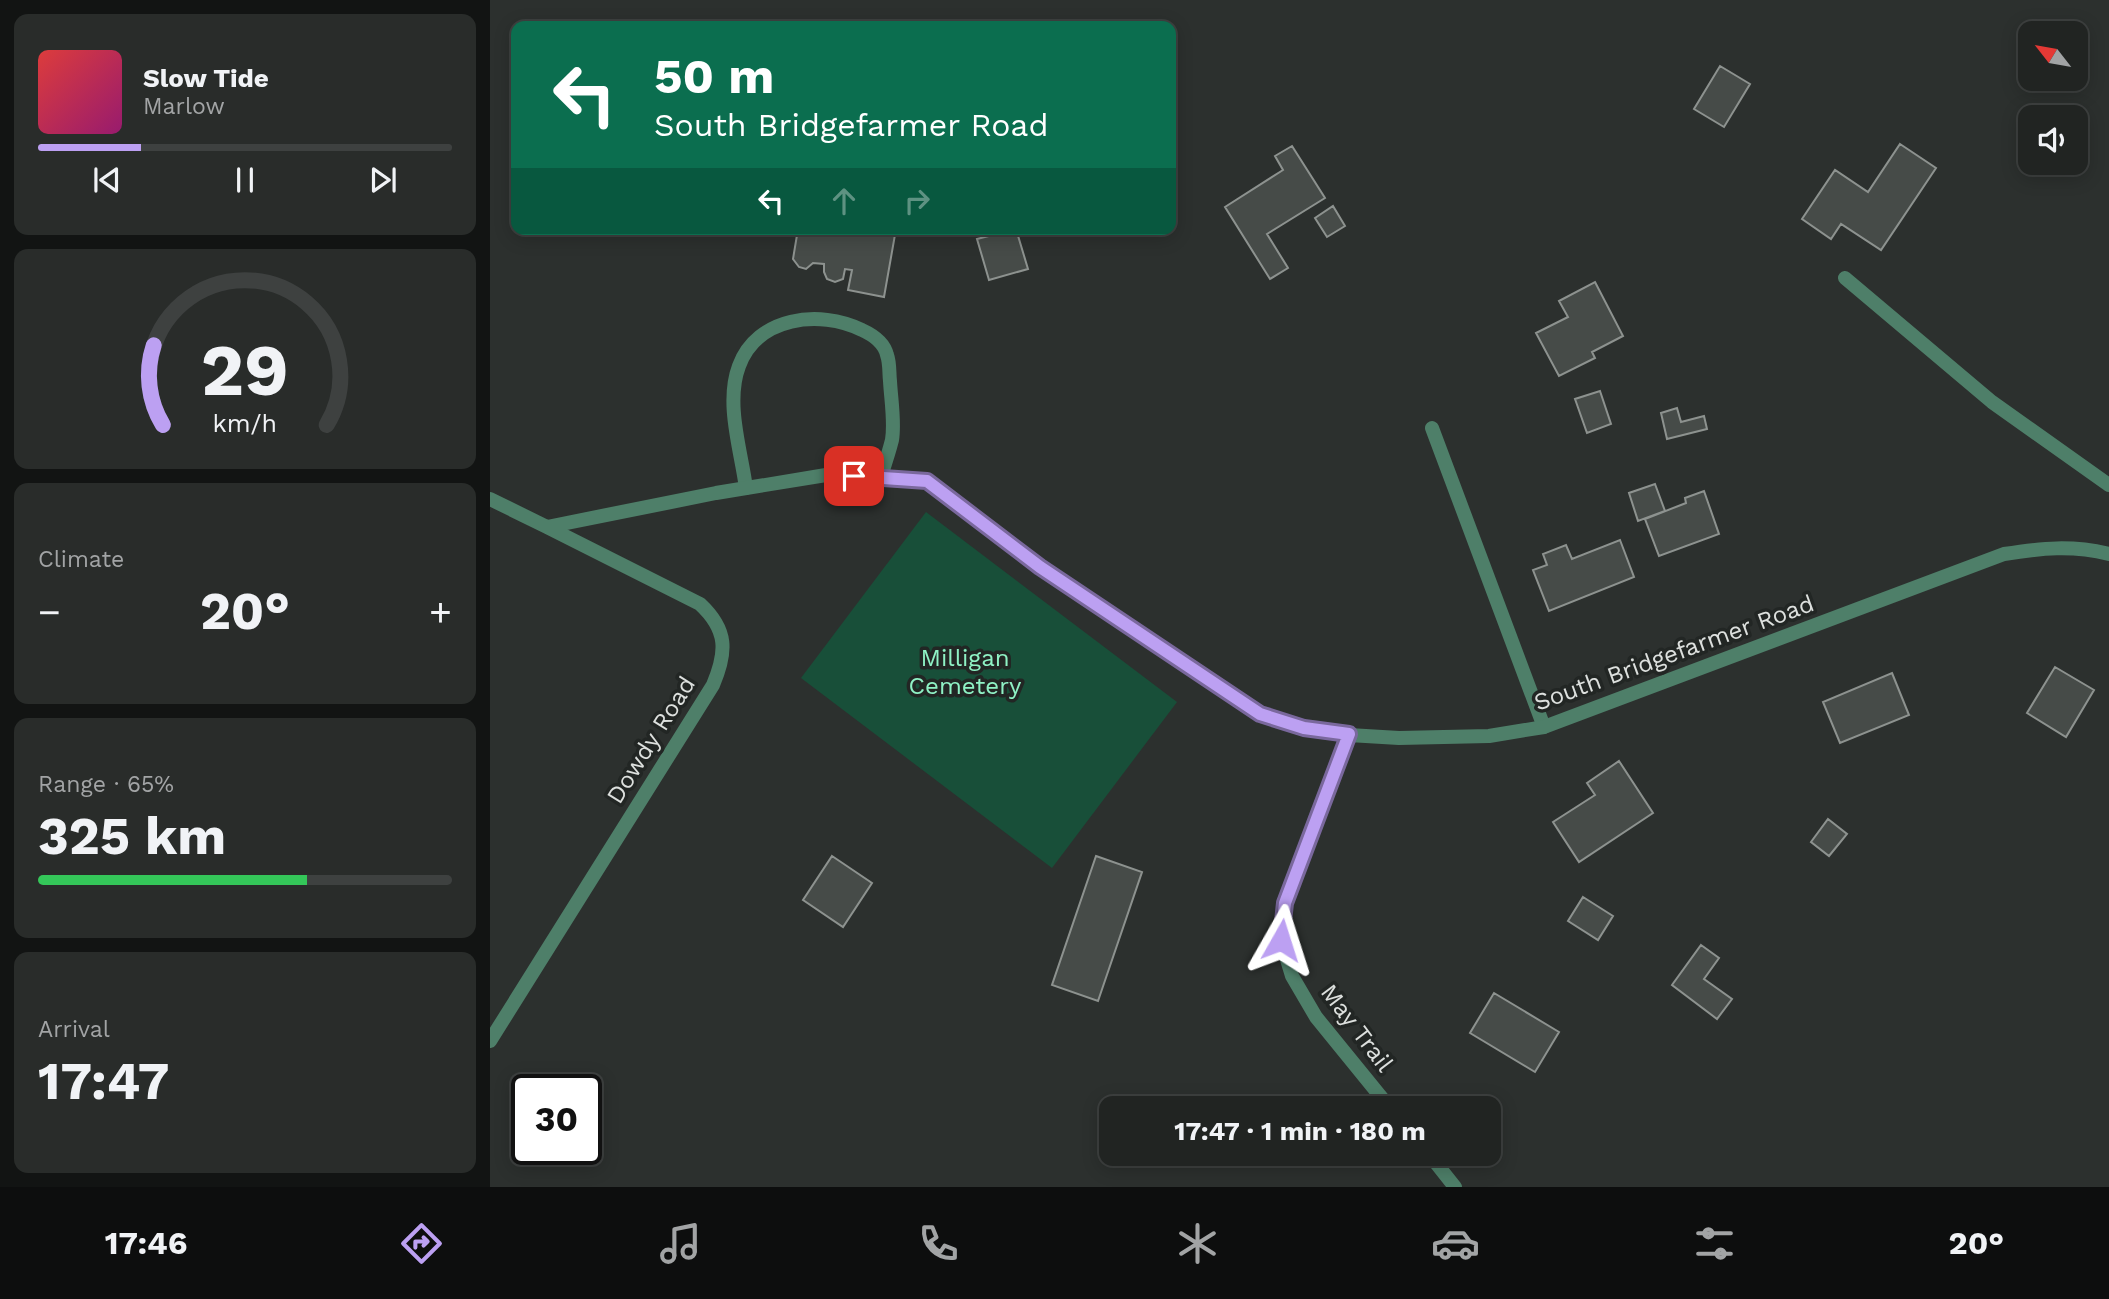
<!DOCTYPE html>
<meta charset="utf-8">
<style>
body{margin:0;font-family:"Work Sans",sans-serif;background:#292c2a;color:#f1f3f6;height:100vh;display:flex;flex-direction:column;font-size:26px;white-space:nowrap}
*{box-sizing:border-box;margin:0}
p{font-size:23px;color:#a2a4a5}
.icon{flex:none;width:38px;height:38px;fill:none;stroke:currentColor;stroke-width:2;stroke-linecap:round;stroke-linejoin:round}
.map{position:relative;flex:1;overflow:hidden}
.panel{display:flex;flex-direction:column;gap:14px;padding:14px;background:#121413;width:490px}
.panel>*{flex:none}
.banner{position:absolute;left:21px;top:21px;width:665px;height:214px;border-radius:14px;box-shadow:0 4px 18px #0003,0 0 0 2px #3e4140;background:#0b6e4f;color:#fff;overflow:hidden}
.needle{width:46px;rotate:301deg}
.buttons{position:absolute;left:1528px;top:21px;display:grid;gap:14px}
.buttons a{display:grid;place-items:center;width:70px;height:70px;border-radius:14px;background:#212422;box-shadow:0 4px 18px #0003,0 0 0 2px #3e4140;font-size:35px}
.speed{position:absolute;left:21px;top:1074px;display:flex;gap:14px;font-size:35px;font-weight:700;text-align:center}
.speed>*{display:grid;place-content:center;width:91px;height:91px;border-radius:50%;background:#212422;box-shadow:0 4px 18px #0003,0 0 0 2px #3e4140;line-height:1}
.speed .limit{border:4px solid #111;border-radius:10px;background:#fff;color:#111}
.pin{position:absolute;display:grid;place-items:center;width:60px;height:60px;color:#fff;margin:-30px;border-radius:14px;box-shadow:0 4px 10px #0006}
.me{position:absolute;width:77px;margin:-38px;rotate:6deg;stroke-linejoin:round;filter:drop-shadow(0 0 5px #0008)}
.turn{display:flex;align-items:center;gap:24px;height:147px;padding:0 28px;font-size:32px}
.turn .icon{width:91px;height:91px;stroke-width:2.5}
.turn b{display:block;font-size:49px;line-height:60px}
.lanes{display:flex;align-items:center;height:66px;padding:0 28px;background:#0003;justify-content:center;gap:35px;direction:ltr}
.lanes .off{opacity:.35}
.big{font-size:52px;font-weight:700;line-height:1.1}
.panel .tile{flex:1;display:flex;flex-direction:column;justify-content:center;gap:10px;min-width:0;padding:0 24px;border-radius:14px;background:#292c2a}
.panel .dial{align-items:center;gap:0}
.dial svg{height:182px;overflow:visible;fill:none;stroke:#3e4140;stroke-width:7;stroke-linecap:round;text-anchor:middle}
.dial text{fill:#f1f3f6;stroke:none}
.song{display:flex;align-items:center;gap:21px}
.cover{width:84px;height:84px;border-radius:10px;background:linear-gradient(135deg,hsl(0 70% 55%),hsl(320 70% 35%))}
.played{height:7px;border-radius:4px;background:linear-gradient(90deg,#bca0f2 25%,#3e4140 25%)}
.keys{display:flex;justify-content:space-around;direction:ltr}
.heat{display:flex;justify-content:space-between;align-items:center;font-size:38px;direction:ltr}
.charge{height:10px;border-radius:5px;background:linear-gradient(90deg,#34c759 65%,#3e4140 0)}
.trip{position:absolute;left:609px;top:1096px;width:402px;height:70px;border-radius:14px;background:#212422;box-shadow:0 4px 18px #0003,0 0 0 2px #3e4140;font-weight:700;line-height:70px;text-align:center}
.menu{display:flex;height:112px;justify-content:space-around;align-items:center;background:#0d0e0e;color:#a2a4a5}
.menu .icon{width:49px;height:49px}
.menu .selected{color:#bca0f2}
.menu b{font-size:32px;color:#f1f3f6}
main{display:flex;flex:1;min-height:0}
.map>svg:first-child{display:block}
.green{fill:#184f39}
.building{fill:#464b48;stroke:#8d928f;stroke-width:2}
.lines{fill:none;stroke-linecap:round;stroke-linejoin:round}
.lane{stroke:#4e7f69;stroke-width:14}
.street{stroke:#4e7f69;stroke-width:14}
.route-casing{stroke:#7a689d;stroke-width:18}
.route{stroke:#bca0f2;stroke-width:12}
.labels{text-anchor:middle;dominant-baseline:central;stroke-width:7;stroke-linejoin:round;paint-order:stroke}
.street-label{font-size:24px;fill:#dde0de;stroke:#222624}
.park-label{font-size:24px;fill:#8ff2c5;stroke:#222624}
</style>
<main>
<section class="panel">
<div class="tile">
<div class="song"><i class="cover"></i><div><b>Slow Tide</b><p>Marlow</p></div></div>
<div class="played"></div>
<div class="keys"><svg class="icon" aria-label="previous" viewBox="0 0 24 24"><path d="M18 5L8 12l10 7zM5 5v14"/></svg><svg class="icon" aria-label="pause" viewBox="0 0 24 24"><path d="M8 5v14M16 5v14"/></svg><svg class="icon" aria-label="next" viewBox="0 0 24 24"><path d="M6 5l10 7-10 7zM19 5v14"/></svg></div>
</div>
<div class="tile dial"><svg viewBox="0 0 100 80">
<path d="M14 69A42 42 0 1 1 86 69"/>
<path d="M14 69A42 42 0 0 1 10 34" stroke="#bca0f2"/>
<text x="50" y="56" font-size="32" font-weight="700">29</text>
<text x="50" y="72" font-size="11">km/h</text>
</svg></div>
<div class="tile"><p>Climate</p>
<div class="heat"><a>−</a><b class="big">20°</b><a>+</a></div>
</div>
<div class="tile"><p>Range · 65%</p><b class="big">325 km</b><div class="charge"></div></div>
<div class="tile"><p>Arrival</p><b class="big">17:47</b></div>
</section>
<div class="map">
<svg width="1619" height="1187" viewBox="0 0 1619 1187">
<rect width="100%" height="100%" fill="#2c302e"/>
<path class="green" d="M436,512L687,702L562,868L311,678Z"/>
<path class="building" d="M1230,66L1260,84L1234,127L1204,109Z
M1410,144L1446,168L1391,250L1351,224L1341,239L1312,219L1345,170L1378,192Z
M802,146L835,198L777,234L798,268L780,279L735,207L793,170L785,156Z
M843,206L855,226L837,237L825,218Z
M308,229H406L394,297L358,290L362,270L355,269L353,279L345,282L337,279L334,272V264L323,263L316,269L309,267L303,259Z
M526,229L538,269L499,280L487,239Z
M1105,282L1133,336L1102,352L1105,358L1069,376L1046,333L1078,317L1069,301Z
M1110,391L1121,424L1097,433L1085,399Z
M1187,408L1191,422L1214,416L1217,429L1177,439L1171,413Z
M1165,484L1175,511L1148,521L1139,493Z
M1214,491L1229,534L1169,556L1155,519L1196,503L1195,498Z
M1130,540L1144,577L1059,611L1043,570L1057,565L1053,554L1076,545L1082,559Z
M1565,667L1604,690L1576,737L1537,713Z
M1402,673L1419,715L1350,743L1333,702Z
M1129,761L1163,813L1089,862L1063,822L1105,795L1097,783Z
M1338,819L1357,834L1339,856L1321,842Z
M342,856L382,883L353,927L313,900Z
M606,856L652,872L608,1001L562,985Z
M1093,897L1123,916L1108,940L1078,921Z
M1211,945L1229,958L1214,979L1242,999L1227,1019L1182,985Z
M1004,993L1069,1032L1045,1072L980,1033Z"/>
<g class="lines">
<path class="lane" d="M1355,278L1502,402L1619,485
M942,428L1054,727
M256,488C251,450 235,403 249,366C267,317 329,309 372,330C383,335 394,342 397,355C400,363 399,373 400,381C401,400 405,422 402,440C399,452 395,464 391,476"/>
<path class="street" d="M0,499L57,527L226,493L336,475L391,476L437,481L550,567L770,714L814,728L859,735L909,738L999,736L1054,727L1514,554C1552,548 1582,545 1619,554
M859,735L795,903L791,940L802,976L826,1017L900,1108
M0,1041L223,685C237,652 238,630 210,604L57,527
M938,1153L965,1187"/>
</g>
<g class="lines">
<defs>
<path id="route" d="M364,476L437,481L550,567L770,714L814,728L859,734L795,903L791,940"/>
</defs>
<use href="#route" class="route-casing"/>
<use href="#route" class="route"/>
</g>
<g class="labels">
<g class="street-label">
<text transform="translate(1184 653) rotate(-20)">South Bridgefarmer Road</text>
<text transform="translate(161 740) rotate(-58)">Dowdy Road</text>
<text transform="translate(867 1028) rotate(53)">May Trail</text>
</g>
<g class="park-label">
<text x="475" y="658">Milligan<tspan x="475" dy="28">Cemetery</tspan></text>
</g>
</g>
</svg>
<div class="buttons">
<a><svg class="needle" viewBox="-14 -14 28 28"><path d="M0-13l5 13h-10z" fill="#e53935"/><path d="M0 13l5-13h-10z" fill="#a2a4a5"/></svg></a>
<a><svg class="icon" aria-label="sound" viewBox="0 0 24 24"><path d="M4 9h4l5-4v14l-5-4H4zM17 9q2 3 0 6"/></svg></a>
</div>
<div class="speed"><div class="limit">30</div></div>
<div class="pin" style="left:364px;top:476px;background:#d93025"><svg class="icon" aria-label="arrive" viewBox="0 0 24 24"><path d="M6 21V4h12l-3 4 3 4H6"/></svg></div>
<svg class="me" style="left:791px;top:940px" viewBox="-20 -20 40 40"><path d="M0-17L14 15 0 8-14 15z" fill="#bca0f2" stroke="#fff" stroke-width="4"/></svg>
<div class="trip">17:47 · 1 min · 180 m</div>
<div class="banner">
<div class="turn"><svg class="icon" aria-label="left" viewBox="0 0 24 24"><path d="M17 20v-9H6M10 6l-5 5 5 5"/></svg><div><b>50 m</b>South Bridgefarmer Road</div></div>
<div class="lanes"><svg class="icon" aria-label="left" viewBox="0 0 24 24"><path d="M17 20v-9H6M10 6l-5 5 5 5"/></svg><svg class="icon off" aria-label="ahead" viewBox="0 0 24 24"><path d="M12 20V5M6 11l6-6 6 6"/></svg><svg class="icon off" aria-label="right" viewBox="0 0 24 24"><path d="M7 20v-9h11M14 6l5 5-5 5"/></svg></div>
</div>
</div>
</main>
<nav class="menu">
<b>17:46</b>
<svg class="icon selected" aria-label="directions" viewBox="0 0 24 24"><path d="M12 3l9 9-9 9-9-9zM9 14v-3h6M13 9l2 2-2 2"/></svg>
<svg class="icon" aria-label="music" viewBox="0 0 24 24"><path d="M9 18V5l10-2v13"/><circle cx="6" cy="18" r="3"/><circle cx="16" cy="16" r="3"/></svg>
<svg class="icon" aria-label="phone" viewBox="0 0 24 24"><path d="M5 4h4l2 5-3 2q2 4 5 5l2-3 5 2v4C11 20 4 13 5 4z"/></svg>
<svg class="icon" aria-label="climate" viewBox="0 0 24 24"><path d="M12 3v18M4 7l16 10M4 17L20 7"/></svg>
<svg class="icon" aria-label="car" viewBox="0 0 24 24"><path d="M5 17H2v-5l4-1 3-4h7l3 4 3 1v5h-3M9 17h6M6 11h13"/><circle cx="7" cy="17" r="2"/><circle cx="17" cy="17" r="2"/></svg>
<svg class="icon" aria-label="filters" viewBox="0 0 24 24"><path d="M4 7h16M4 17h16"/><circle cx="9" cy="7" r="2"/><circle cx="15" cy="17" r="2"/></svg>
<b>20°</b>
</nav>
